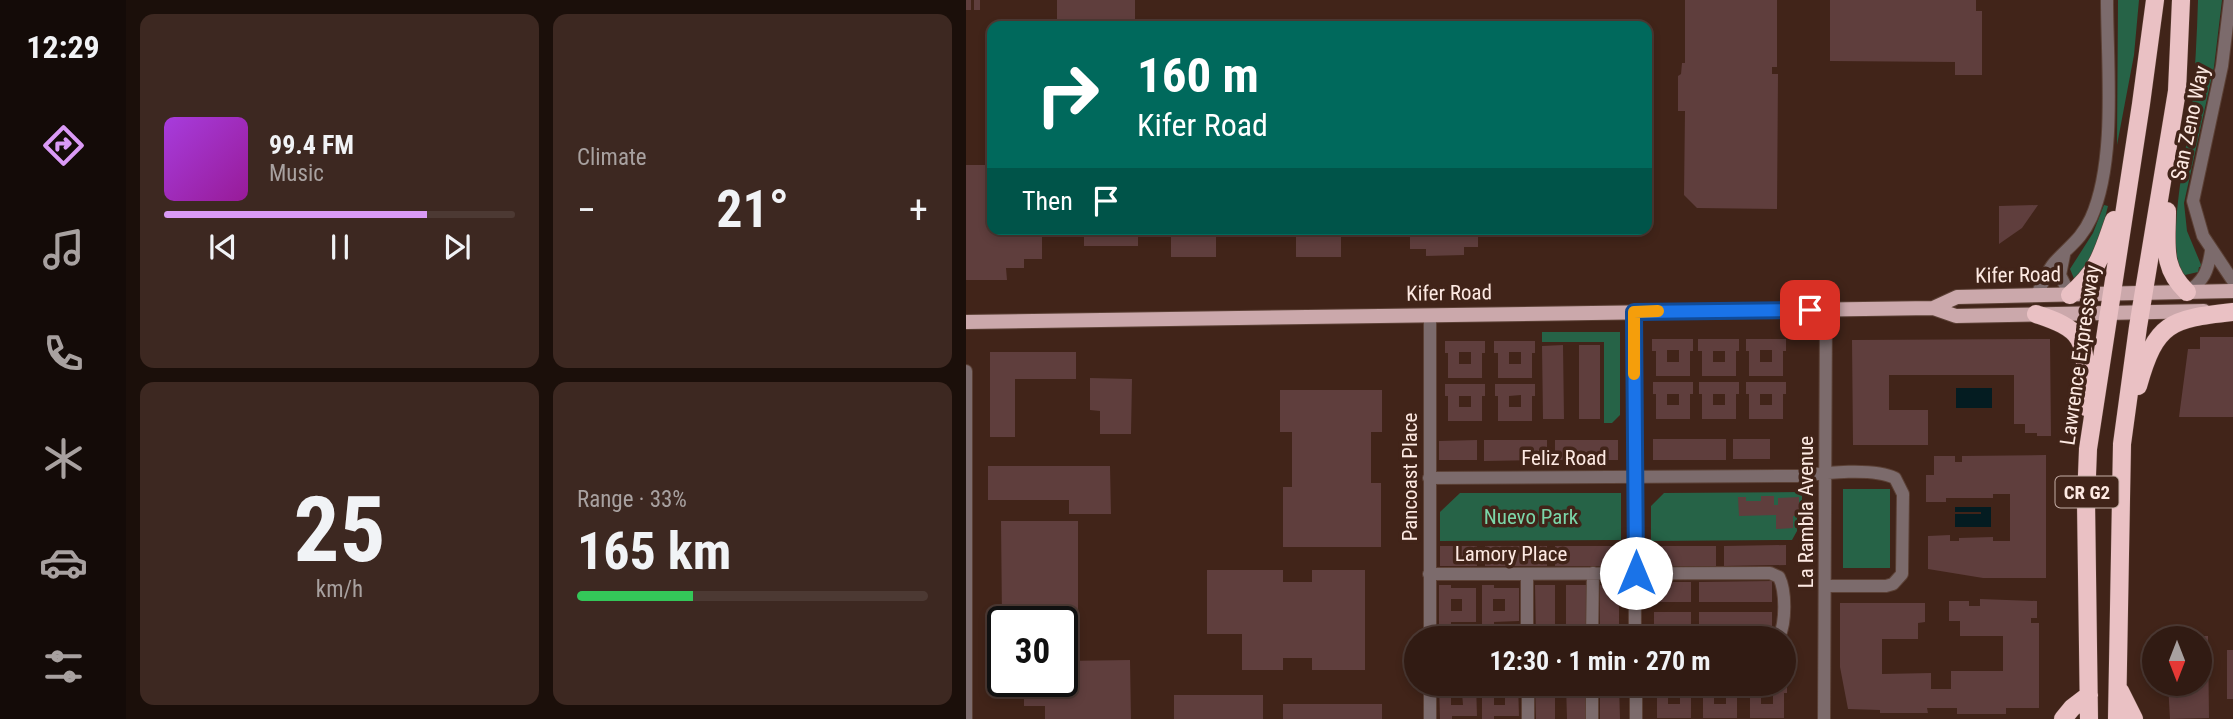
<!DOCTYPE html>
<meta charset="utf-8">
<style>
body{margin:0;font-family:"Roboto Condensed",sans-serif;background:#3d2821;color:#f1f3f6;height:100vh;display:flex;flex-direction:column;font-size:26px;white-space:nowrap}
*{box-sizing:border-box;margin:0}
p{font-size:23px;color:#a8a1a0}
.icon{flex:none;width:38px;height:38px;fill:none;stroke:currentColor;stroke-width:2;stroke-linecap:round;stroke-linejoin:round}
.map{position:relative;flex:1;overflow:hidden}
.drawer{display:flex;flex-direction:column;gap:14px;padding:14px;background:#1b0f0a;width:840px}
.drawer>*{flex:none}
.top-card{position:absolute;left:21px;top:21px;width:665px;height:214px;border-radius:14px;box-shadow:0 4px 10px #0003,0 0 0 2px #4c3933;background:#00695c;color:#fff;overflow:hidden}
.needle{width:46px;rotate:180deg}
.tools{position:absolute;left:1176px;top:626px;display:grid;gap:14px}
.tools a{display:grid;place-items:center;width:70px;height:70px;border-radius:50%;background:#311b13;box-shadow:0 4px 10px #0003,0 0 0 2px #4c3933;font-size:35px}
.speed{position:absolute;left:21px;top:606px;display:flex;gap:14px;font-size:35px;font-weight:700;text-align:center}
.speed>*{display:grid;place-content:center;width:91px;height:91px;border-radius:50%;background:#311b13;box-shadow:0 4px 10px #0003,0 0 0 2px #4c3933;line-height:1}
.speed .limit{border:4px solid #111;border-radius:10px;background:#fff;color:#111}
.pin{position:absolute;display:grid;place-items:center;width:60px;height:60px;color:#fff;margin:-30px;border-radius:14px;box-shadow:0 4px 10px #0006}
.me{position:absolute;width:77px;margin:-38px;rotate:0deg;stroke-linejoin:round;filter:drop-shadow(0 0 5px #0008)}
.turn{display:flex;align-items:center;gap:24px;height:147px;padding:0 35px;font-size:32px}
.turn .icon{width:91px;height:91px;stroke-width:2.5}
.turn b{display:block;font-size:49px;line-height:60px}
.then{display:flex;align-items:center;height:66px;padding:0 35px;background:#0003;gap:14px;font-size:26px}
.big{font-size:52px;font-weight:700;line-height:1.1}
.drawer .card{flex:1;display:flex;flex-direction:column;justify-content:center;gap:10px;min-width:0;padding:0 24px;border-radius:14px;background:#3d2821}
.drawer .dial{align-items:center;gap:0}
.dial b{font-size:91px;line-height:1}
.song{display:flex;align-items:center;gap:21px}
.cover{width:84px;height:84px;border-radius:10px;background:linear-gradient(135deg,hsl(280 70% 55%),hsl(300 70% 35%))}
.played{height:7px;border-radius:4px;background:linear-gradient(90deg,#da9af6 75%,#4c3933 75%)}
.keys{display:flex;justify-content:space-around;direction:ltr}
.heat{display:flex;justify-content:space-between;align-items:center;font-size:38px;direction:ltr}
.charge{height:10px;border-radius:5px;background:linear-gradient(90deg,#34c759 33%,#4c3933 0)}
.drawer .tiles{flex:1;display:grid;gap:14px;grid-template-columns:repeat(2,1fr)}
.trip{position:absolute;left:438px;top:626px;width:392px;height:70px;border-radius:35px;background:#311b13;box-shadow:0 4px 10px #0003,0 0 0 2px #4c3933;font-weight:700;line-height:70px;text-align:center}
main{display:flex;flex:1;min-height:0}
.dock{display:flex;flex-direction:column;width:126px;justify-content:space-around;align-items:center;background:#140b08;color:#a8a1a0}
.dock .icon{width:49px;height:49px}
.dock .current{color:#da9af6}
.dock b{font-size:32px;color:#f1f3f6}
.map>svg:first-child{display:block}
.green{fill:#266347}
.water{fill:#041c21}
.building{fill:#5f3e3d;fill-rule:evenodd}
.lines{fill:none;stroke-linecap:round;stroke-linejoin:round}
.minor-casing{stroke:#5b4035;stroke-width:14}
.major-casing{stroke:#5b4035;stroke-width:16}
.highway-casing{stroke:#5b4035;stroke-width:19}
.minor{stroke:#7c6b6c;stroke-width:12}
.major{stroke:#cba8ab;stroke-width:14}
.highway{stroke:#eac1c4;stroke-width:18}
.route-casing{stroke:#114b97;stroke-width:18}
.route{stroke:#1a73e8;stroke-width:12}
.slow{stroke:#f59e0b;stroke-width:12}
.labels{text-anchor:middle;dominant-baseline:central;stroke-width:7;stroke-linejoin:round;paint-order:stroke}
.shield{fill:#412419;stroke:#c5aea6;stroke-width:2}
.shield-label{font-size:19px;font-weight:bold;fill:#fde9e2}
.street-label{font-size:21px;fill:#fde9e2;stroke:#412419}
.park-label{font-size:21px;fill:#7bd6a8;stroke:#412419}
</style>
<main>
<nav class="dock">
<b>12:29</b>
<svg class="icon current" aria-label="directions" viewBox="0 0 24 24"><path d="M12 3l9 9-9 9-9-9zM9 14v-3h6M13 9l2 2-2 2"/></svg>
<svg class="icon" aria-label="music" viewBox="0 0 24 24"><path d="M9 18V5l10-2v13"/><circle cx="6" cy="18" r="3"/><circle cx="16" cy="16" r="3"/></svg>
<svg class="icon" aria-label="phone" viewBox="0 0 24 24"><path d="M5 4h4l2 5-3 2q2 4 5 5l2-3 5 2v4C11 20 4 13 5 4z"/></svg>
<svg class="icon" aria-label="climate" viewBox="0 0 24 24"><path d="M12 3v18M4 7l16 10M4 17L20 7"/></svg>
<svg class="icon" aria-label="car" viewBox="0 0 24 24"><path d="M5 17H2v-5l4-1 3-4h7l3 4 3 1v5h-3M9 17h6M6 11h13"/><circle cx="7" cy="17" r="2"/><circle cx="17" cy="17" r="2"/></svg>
<svg class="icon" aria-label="filters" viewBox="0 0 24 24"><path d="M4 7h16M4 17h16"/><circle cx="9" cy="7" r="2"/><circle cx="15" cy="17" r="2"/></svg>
</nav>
<section class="drawer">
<div class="tiles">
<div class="card">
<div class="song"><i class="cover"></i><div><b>99.4 FM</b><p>Music</p></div></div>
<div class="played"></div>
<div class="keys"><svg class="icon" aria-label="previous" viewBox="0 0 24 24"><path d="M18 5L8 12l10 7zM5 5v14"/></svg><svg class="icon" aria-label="pause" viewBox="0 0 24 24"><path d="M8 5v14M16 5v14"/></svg><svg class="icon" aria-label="next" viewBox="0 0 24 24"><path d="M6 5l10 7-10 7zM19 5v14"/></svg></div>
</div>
<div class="card"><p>Climate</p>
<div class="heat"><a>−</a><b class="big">21°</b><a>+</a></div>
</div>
<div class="card dial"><b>25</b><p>km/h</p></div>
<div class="card"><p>Range · 33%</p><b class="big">165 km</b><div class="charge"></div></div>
</div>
</section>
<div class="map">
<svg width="1267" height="719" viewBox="0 0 1267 719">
<rect width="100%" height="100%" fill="#412419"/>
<path class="green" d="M1152,0H1173L1168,55L1151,145Z
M1232,0H1256L1248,67L1218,203L1221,231L1236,267H1233L1232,272L1219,275C1196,256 1223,139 1226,107C1229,71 1231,36 1232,0Z
M1138,205L1142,206L1130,253L1109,281L1104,269L1127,233Z
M576,332H654V415L646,423H638V342H576Z
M877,489H924V568H877Z
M836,492V517L831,518V531L826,540L685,541V506L698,493Z
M494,493H655V540L474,541V512Z"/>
<path class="water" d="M990,388H1026V408H990Z
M989,507H1025V527H989V514H1015V512H989Z"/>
<path class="building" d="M0,0H5V10H0Z
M8,0H14V10H8Z
M91,0H169V26H91Z
M719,0H811V67H806V74H812L811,209L731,208L718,195L719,111H712V76L715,74L716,63H719Z
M864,0H1010V11H1016V75H989V62L864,61Z
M205,20H250V26H205Z
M330,20H375V26H330Z
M585,20H652V26H585Z
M0,165H26V229H76V259H58V268H40L41,280H0Z
M1072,205L1056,228L1033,244V206Z
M118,229H172V246H118Z
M205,229H250V257H205Z
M330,229H375V257H330Z
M438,229H520V234H512V247H498V255L460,256V249H444V234H438Z
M1234,337H1267V417H1213L1222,349H1234Z
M686,339H727V351H724V376H690V351H686ZM701,350H713V362H701Z
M732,339H773V351H770V376H736V351H732ZM747,351H759V362H747Z
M780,339H820V351H817V376H783V351H780ZM794,350H806V362H794Z
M1084,339L1085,436H1071V433H1059V424H1048V375H923V410H962V445H887L886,340Z
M479,341H519V353H516V378H482V353H479ZM493,352H505V364H493Z
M528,341H569V353H566V378H532V353H528ZM543,352H555V364H543Z
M597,345L598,419H577L576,346Z
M613,345H634V419H613Z
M24,352H110V379H49V437H24Z
M124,378L166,379L165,434H134V411L124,410Z
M687,382H727V394H724V419H690V394H687ZM701,394H713V405H701Z
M733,382H773V394H770V419H736V394H733ZM747,394H759V405H747Z
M780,382H820V394H817V419H783V394H780ZM794,394H806V405H794Z
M479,384H519V396H516V421H482V396H479ZM493,396H505V407H493Z
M529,384H569V396H566V421H532V396H529ZM555,395V407H543V396Z
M314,390H416V432H405V483H415V547H317V487H326V432H314Z
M687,439H760V460H687Z
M767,439H804V459H767Z
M511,440V460H473V441Z
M518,440H581V460L518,461Z
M589,440H652V460H589Z
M1080,455V578H1017L962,569V536L984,535V541H993V538L1027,537V541H1044V494H1027V498H980V502H960V475H968V456H989V462H996V456Z
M22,466H144L145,514H103V500H22Z
M795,496H808V505H812V498L833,497V516H827V528L810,529V515L773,516L772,497H780V501H795Z
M35,521H112V639H96V621H36Z
M820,545V565L758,566V546Z
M474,546H511V566H474Z
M519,546H581V566H519Z
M589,546H652V566H589Z
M688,546H750V566H688Z
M241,570H317V582H346V570H399V670H346V658H317V670H276V634H241Z
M806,581V602H733V582Z
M688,582H725V602H688Z
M473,585H485V588H510V622H485V625H473ZM485,599H496V611H485Z
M516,585H528V588H553V621L528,622V625H516ZM527,599H539V611H527Z
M569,585H589V639H570Z
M600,585H620V639H600Z
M634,585H653V639H634Z
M1014,599L1071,601V618H1065V623H1073V708H1040V714H991V708H961L962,713H914V710L882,709L874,667V603H959V622L952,623V639H916V674L965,673V689H985V671H1037V636H994V621H983V601H1003V606H1014Z
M688,612H725V632H688Z
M733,612H806V632L733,633Z
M473,632H485V635H510V639H473Z
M516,632H528V635H553V638L516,639Z
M1215,636H1242L1243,718L1204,719L1202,684H1234V639H1215Z
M817,648H822V668L817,669Z
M1261,650H1267V699H1261Z
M164,660L165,719H79V706H58V681H96V661Z
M817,681H821V693H818V718H784V693H781V684H817ZM795,693H807V704H795Z
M473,684H510L511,716H486V719H474ZM485,693H496L497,705H485Z
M516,684H552L553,716H528V719H516ZM528,693H539V705H528Z
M569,684H589V719H570Z
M600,684H620V719H601Z
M634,684H653L654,719H634Z
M688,684H728V693H725V718H691V693H688ZM702,693H714V704H702Z
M734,684H774V693H771V718H737V693H734ZM748,693H760V704H748Z
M208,695H297V719H208Z
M317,704H416V719H317Z"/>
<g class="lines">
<defs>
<path id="minor" d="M1264,0L1256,66L1227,201L1237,236L1267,281
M1098,255L1094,275L1104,295
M1221,292C1238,281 1242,271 1245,251
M1070,295C1077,285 1080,272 1088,263C1103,246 1115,240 1125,218C1151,160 1141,64 1141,0
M668,312L669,639
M0,371V719
M463,478L833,476C858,473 907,467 929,478L937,494L936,574L927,584L920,586H859
M463,574L804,573L813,577C820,591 820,622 813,637L810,639
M561,574V639
M464,639V315
M626,639L627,573
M562,684V719
M626,684V719
M670,684V719
M464,719V684
M858,719L860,310"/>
<path id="major" d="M967,308L991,297L1267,291
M0,322L967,308L990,316L1238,311"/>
<path id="highway" d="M1201,211C1201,245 1195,267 1221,292
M1104,295C1133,270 1136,254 1148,220
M1070,314C1084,319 1105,325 1113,339C1122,354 1119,389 1120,407
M1172,386C1190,322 1204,319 1267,312
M1154,691L1168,719
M1097,719L1106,708L1123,695
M1123,719L1120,501L1122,449L1175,104L1189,0
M1151,719L1156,444L1172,327L1211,91L1215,0"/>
</defs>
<use href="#minor" class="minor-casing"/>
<use href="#major" class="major-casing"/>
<use href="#highway" class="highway-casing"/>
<use href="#minor" class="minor"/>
<use href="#major" class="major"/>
<use href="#highway" class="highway"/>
</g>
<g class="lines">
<defs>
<path id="route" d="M670,573L668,312L844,310"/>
</defs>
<use href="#route" class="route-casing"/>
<use href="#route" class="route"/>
<path class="slow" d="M668,374V312L692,311"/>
</g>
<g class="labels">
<rect class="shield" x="1089.5" y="476.5" width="63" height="31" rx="5"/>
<g class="shield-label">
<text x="1121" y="492">CR G2</text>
</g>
<g class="street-label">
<text transform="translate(1224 123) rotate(-78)">San Zeno Way</text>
<text transform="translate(1052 275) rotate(-1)">Kifer Road</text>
<text transform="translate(483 293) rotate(-1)">Kifer Road</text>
<text transform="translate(1114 355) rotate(-82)">Lawrence Expressway</text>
<text x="598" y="458">Feliz Road</text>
<text transform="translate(444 477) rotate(-90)">Pancoast Place</text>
<text transform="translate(840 512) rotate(-90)">La Rambla Avenue</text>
<text x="545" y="554">Lamory Place</text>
</g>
<g class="park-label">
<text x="565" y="517">Nuevo Park</text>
</g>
</g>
</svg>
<div class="tools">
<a><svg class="needle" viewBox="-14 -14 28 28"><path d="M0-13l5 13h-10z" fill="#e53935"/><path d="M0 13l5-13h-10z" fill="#a8a1a0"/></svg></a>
</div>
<div class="speed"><div class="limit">30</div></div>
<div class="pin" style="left:844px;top:310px;background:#d93025"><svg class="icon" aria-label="arrive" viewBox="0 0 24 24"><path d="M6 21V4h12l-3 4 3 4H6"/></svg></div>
<svg class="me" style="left:670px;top:573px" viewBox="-20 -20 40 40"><circle r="19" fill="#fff"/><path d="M0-13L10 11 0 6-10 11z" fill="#1a73e8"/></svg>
<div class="trip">12:30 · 1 min · 270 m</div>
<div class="top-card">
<div class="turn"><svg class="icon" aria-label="right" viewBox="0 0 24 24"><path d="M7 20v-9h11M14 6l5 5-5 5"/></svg><div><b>160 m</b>Kifer Road</div></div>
<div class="then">Then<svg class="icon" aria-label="arrive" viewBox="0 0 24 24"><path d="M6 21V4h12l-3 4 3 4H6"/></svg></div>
</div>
</div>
</main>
